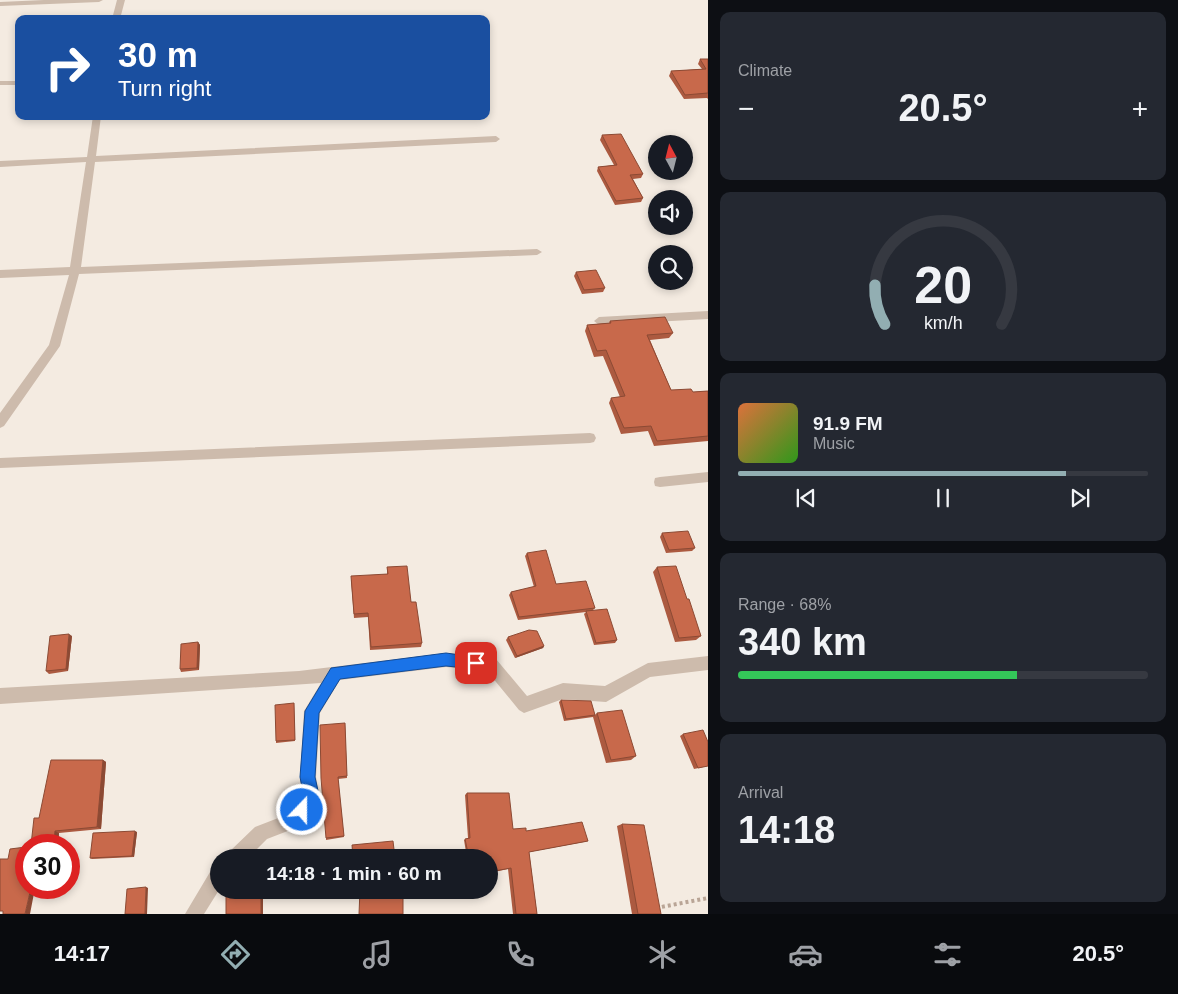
<!DOCTYPE html>
<meta charset="utf-8">
<style>
body{margin:0;font-family:Arial,sans-serif;background:#242831;color:#f1f3f6;height:100vh;display:flex;flex-direction:column;font-size:19px;white-space:nowrap}
*{box-sizing:border-box;margin:0}
p{font-size:16px;color:#9ea1a6}
.icon{flex:none;width:28px;height:28px;fill:none;stroke:currentColor;stroke-width:2;stroke-linecap:round;stroke-linejoin:round}
.map{position:relative;flex:1;overflow:hidden}
.panel{display:flex;flex-direction:column;gap:12px;padding:12px;background:#0d0f14;width:470px}
.panel>*{flex:none}
.guide{position:absolute;left:15px;top:15px;width:475px;height:105px;border-radius:10px;box-shadow:0 2px 8px #0003;background:#1a4fa0;color:#fff;overflow:hidden}
.needle{width:32px;rotate:353deg}
.controls{position:absolute;left:648px;top:135px;display:grid;gap:10px}
.controls a{display:grid;place-items:center;width:45px;height:45px;border-radius:50%;background:#171b24;box-shadow:0 2px 8px #0003;font-size:25px}
.speed{position:absolute;left:15px;top:834px;display:flex;gap:10px;font-size:25px;font-weight:700;text-align:center}
.speed>*{display:grid;place-content:center;width:65px;height:65px;border-radius:50%;background:#171b24;box-shadow:0 2px 8px #0003;line-height:1}
.speed .limit{border:8px solid #d22;background:#fff;color:#111}
.pin{position:absolute;display:grid;place-items:center;width:42px;height:42px;color:#fff;margin:-21px;border-radius:10px;box-shadow:0 2px 8px #0006}
.me{position:absolute;width:55px;margin:-28px;rotate:22deg;stroke-linejoin:round;filter:drop-shadow(0 0 4px #0008)}
.turn{display:flex;align-items:center;gap:18px;height:105px;padding:0 20px;font-size:22px}
.turn .icon{width:65px;height:65px;stroke-width:2.5}
.turn b{display:block;font-size:35px;line-height:42px}
.big{font-size:38px;font-weight:700;line-height:1.1}
.panel .widget{flex:1;display:flex;flex-direction:column;justify-content:center;gap:8px;min-width:0;padding:0 18px;border-radius:10px;background:#242831}
.panel .dial{align-items:center;gap:0}
.dial svg{height:130px;overflow:visible;fill:none;stroke:#363941;stroke-width:7;stroke-linecap:round;text-anchor:middle}
.dial text{fill:#f1f3f6;stroke:none}
.song{display:flex;align-items:center;gap:15px}
.cover{width:60px;height:60px;border-radius:8px;background:linear-gradient(135deg,hsl(20 70% 55%),hsl(110 70% 35%))}
.played{height:5px;border-radius:2px;background:linear-gradient(90deg,#92aeb2 80%,#363941 80%)}
.keys{display:flex;justify-content:space-around;direction:ltr}
.heat{display:flex;justify-content:space-between;align-items:center;font-size:28px;direction:ltr}
.charge{height:8px;border-radius:4px;background:linear-gradient(90deg,#34c759 68%,#363941 0)}
.trip{position:absolute;left:210px;top:849px;width:288px;height:50px;border-radius:25px;background:#171b24;box-shadow:0 2px 8px #0003;font-weight:700;line-height:50px;text-align:center}
.tabs{display:flex;height:80px;justify-content:space-around;align-items:center;background:#090b0e;color:#9ea1a6}
.tabs .icon{width:35px;height:35px}
.tabs .current{color:#92aeb2}
.tabs b{font-size:22px;color:#f1f3f6}
main{display:flex;flex:1;min-height:0}
.map>svg:first-child{display:block}
.lines{fill:none;stroke-linecap:round;stroke-linejoin:round}
.path{stroke:#b9a596;stroke-width:4;stroke-dasharray:3 3;stroke-linecap:butt}
.minor{fill:#cdbbac;fill-rule:evenodd}
.wall{fill:#ac5a40}
.shaded-wall{fill:#8c4a34}
.building{fill:#c8694b;stroke:#8c4a34}
.route{fill:#1a73e8;stroke:#114b97}
</style>
<main>
<div class="map">
<svg width="708" height="914" viewBox="0 0 708 914">
<rect width="100%" height="100%" fill="#f4ebe1"/>
<g class="lines">
<path class="path" d="M656,908L708,898"/>
<path class="minor" d="M44,0H103L99,2L0,6V2Z
M117,0H125L120,19H112Z
M486,59H490V63H486Z
M0,81H19V85H0Z
M93,116H101L96,156L496,136L500,139L496,142L95,162L81,267L537,249L542,252L537,255L79,274L60,346L4,426L0,428V413L49,345L69,275L0,278V270L70,267L86,162L0,167V161L87,157Z
M708,311V319L599,325L594,321L599,317Z
M590,433L594,434L596,438L594,442L590,443L0,468V458Z
M708,472V482L660,487L655,486L654,482L655,478L660,477Z
M446,653L491,657L496,659L527,696L563,683L605,686L648,663L708,656V670L650,677L606,702L563,699L524,713L519,710L487,671L446,667L340,680L320,713L316,777L320,800L318,806L298,827L267,839L248,858H227L229,852L255,827L286,815L303,797L300,777L304,711L321,683L0,704V688L299,671Z
M219,865V890L204,914H185L213,867Z"/>
</g>
<path class="wall" d="M700,59H708V99L707,98L684,99L669,76L671,71L702,69L698,64Z
M602,135L643,174L641,178L633,179L643,198L641,202L615,205L597,171L598,167L614,165L600,140Z
M576,272L605,288L603,292L582,294L574,276Z
M610,321L673,333L669,338L650,340L671,390L693,392L708,391V441L654,446L648,431L621,434L609,403L611,398L620,397L603,356L594,357L585,331L587,325L609,323Z
M662,533L695,548L692,551L666,553L660,537Z
M527,553L556,584L595,608L593,610L617,640L615,643L594,645L584,614L586,612L518,620L509,595L511,592L534,587L525,556Z
M387,567L411,602L422,643L421,647L370,650L368,617L354,618L351,580L387,574Z
M657,567L687,599L701,636L696,640L675,642L653,572Z
M72,636L68,671L49,674L46,671Z
M508,637L544,646L543,648L515,658L506,640Z
M198,642L200,645L199,670L181,672L180,669Z
M561,700L595,715L597,713L636,756L631,760L606,763L593,717L564,721L559,702Z
M294,703L295,741L276,743V741Z
M345,723L347,778L338,779L344,837L326,840V838Z
M683,734L708,742V766L694,769L680,736Z
M103,760L106,762L101,829L59,833L58,845L39,818Z
M467,793L513,829L588,841L584,842L529,852L537,914H513L508,869L489,873V858H467L464,840L468,838L465,795Z
M622,824L661,914H632L617,826Z
M137,832L134,857L92,859L90,858Z"/>
<path class="shaded-wall" d="M69,634L72,636L68,671L66,669Z
M198,642L200,645L199,670L197,668Z
M544,646L543,648L515,658L517,656Z
M103,760L106,762L101,829L97,827Z
M55,831L59,833L58,845H54Z
M135,831L137,832L134,857L132,856Z
M146,887L148,888L147,914H145Z
M31,888H35L30,914H25Z
M261,890H263V914H261Z"/>
<path class="building" d="M700,59H708V93L685,95L671,71L706,69Z
M621,134L643,174L630,175L643,198L616,201L598,167L617,165L602,135Z
M596,270L605,288L584,290L576,272Z
M665,317L673,333L647,335L671,390L691,389L693,392L708,391V436L657,441L651,426L624,428L611,398L625,396L606,350L597,351L587,325L611,323L610,321Z
M688,531L695,548L669,550L662,533Z
M546,550L556,584L586,581L595,608L519,617L511,592L536,586L527,553Z
M407,566L411,602H416L422,643L371,647L368,613L354,614L351,576L388,574L387,567Z
M676,566L687,599H689L701,636L679,638L657,567Z
M607,609L617,640L596,643L586,611Z
M529,630L537,631L544,646L517,656L508,637Z
M69,634L66,669L46,671L50,636Z
M198,642L197,668L180,669L181,644Z
M561,700L591,701L595,715L566,719Z
M294,703L295,740L276,741L275,705Z
M622,710L636,756L611,760L597,713Z
M345,723L347,776L338,777L344,836L326,838L321,778L320,725Z
M703,730L708,742V766L698,768L683,734Z
M51,760H103L97,827L55,831L54,845H31L34,818H39Z
M467,793H509L513,829L526,828V831L582,822L588,841L529,852L537,914H516L511,868L489,872V858H469L465,839L470,838Z
M622,824L644,825L661,914H638Z
M135,831L132,856L90,858L93,833Z
M393,841L395,858H353L352,845Z
M26,847V888H31L25,914H3V911H0V859H8L10,849Z
M146,887L145,914H125L127,889Z
M226,890H261V914H226Z
M360,890H403V914H359Z"/>
<path class="route" d="M446,653L481,658L483,663L481,667L476,669L446,666L340,679L319,713L315,777L320,800L318,806L307,816L302,818L297,816L294,810L304,798L300,777L305,711L331,668Z"/>
</svg>
<div class="controls">
<a><svg class="needle" viewBox="-14 -14 28 28"><path d="M0-13l5 13h-10z" fill="#e53935"/><path d="M0 13l5-13h-10z" fill="#9ea1a6"/></svg></a>
<a><svg class="icon" aria-label="sound" viewBox="0 0 24 24"><path d="M4 9h4l5-4v14l-5-4H4zM17 9q2 3 0 6"/></svg></a>
<a><svg class="icon" aria-label="search" viewBox="0 0 24 24"><circle cx="10" cy="10" r="6"/><path d="M15 15l6 6"/></svg></a>
</div>
<div class="speed"><div class="limit">30</div></div>
<div class="pin" style="left:476px;top:663px;background:#d93025"><svg class="icon" aria-label="arrive" viewBox="0 0 24 24"><path d="M6 21V4h12l-3 4 3 4H6"/></svg></div>
<svg class="me" style="left:302px;top:810px" viewBox="-20 -20 40 40"><circle r="17" fill="#1a73e8" stroke="#fff" stroke-width="3"/><path d="M0-11L8 9 0 5-8 9z" fill="#fff"/></svg>
<div class="trip">14:18 · 1 min · 60 m</div>
<div class="guide">
<div class="turn"><svg class="icon" aria-label="right" viewBox="0 0 24 24"><path d="M7 20v-9h11M14 6l5 5-5 5"/></svg><div><b>30 m</b>Turn right</div></div>
</div>
</div>
<section class="panel">
<div class="widget"><p>Climate</p>
<div class="heat"><a>−</a><b class="big">20.5°</b><a>+</a></div>
</div>
<div class="widget dial"><svg viewBox="0 0 100 80">
<path d="M14 69A42 42 0 1 1 86 69"/>
<path d="M14 69A42 42 0 0 1 8 45" stroke="#92aeb2"/>
<text x="50" y="56" font-size="32" font-weight="700">20</text>
<text x="50" y="72" font-size="11">km/h</text>
</svg></div>
<div class="widget">
<div class="song"><i class="cover"></i><div><b>91.9 FM</b><p>Music</p></div></div>
<div class="played"></div>
<div class="keys"><svg class="icon" aria-label="previous" viewBox="0 0 24 24"><path d="M18 5L8 12l10 7zM5 5v14"/></svg><svg class="icon" aria-label="pause" viewBox="0 0 24 24"><path d="M8 5v14M16 5v14"/></svg><svg class="icon" aria-label="next" viewBox="0 0 24 24"><path d="M6 5l10 7-10 7zM19 5v14"/></svg></div>
</div>
<div class="widget"><p>Range · 68%</p><b class="big">340 km</b><div class="charge"></div></div>
<div class="widget"><p>Arrival</p><b class="big">14:18</b></div>
</section>
</main>
<nav class="tabs">
<b>14:17</b>
<svg class="icon current" aria-label="directions" viewBox="0 0 24 24"><path d="M12 3l9 9-9 9-9-9zM9 14v-3h6M13 9l2 2-2 2"/></svg>
<svg class="icon" aria-label="music" viewBox="0 0 24 24"><path d="M9 18V5l10-2v13"/><circle cx="6" cy="18" r="3"/><circle cx="16" cy="16" r="3"/></svg>
<svg class="icon" aria-label="phone" viewBox="0 0 24 24"><path d="M5 4h4l2 5-3 2q2 4 5 5l2-3 5 2v4C11 20 4 13 5 4z"/></svg>
<svg class="icon" aria-label="climate" viewBox="0 0 24 24"><path d="M12 3v18M4 7l16 10M4 17L20 7"/></svg>
<svg class="icon" aria-label="car" viewBox="0 0 24 24"><path d="M5 17H2v-5l4-1 3-4h7l3 4 3 1v5h-3M9 17h6M6 11h13"/><circle cx="7" cy="17" r="2"/><circle cx="17" cy="17" r="2"/></svg>
<svg class="icon" aria-label="filters" viewBox="0 0 24 24"><path d="M4 7h16M4 17h16"/><circle cx="9" cy="7" r="2"/><circle cx="15" cy="17" r="2"/></svg>
<b>20.5°</b>
</nav>
